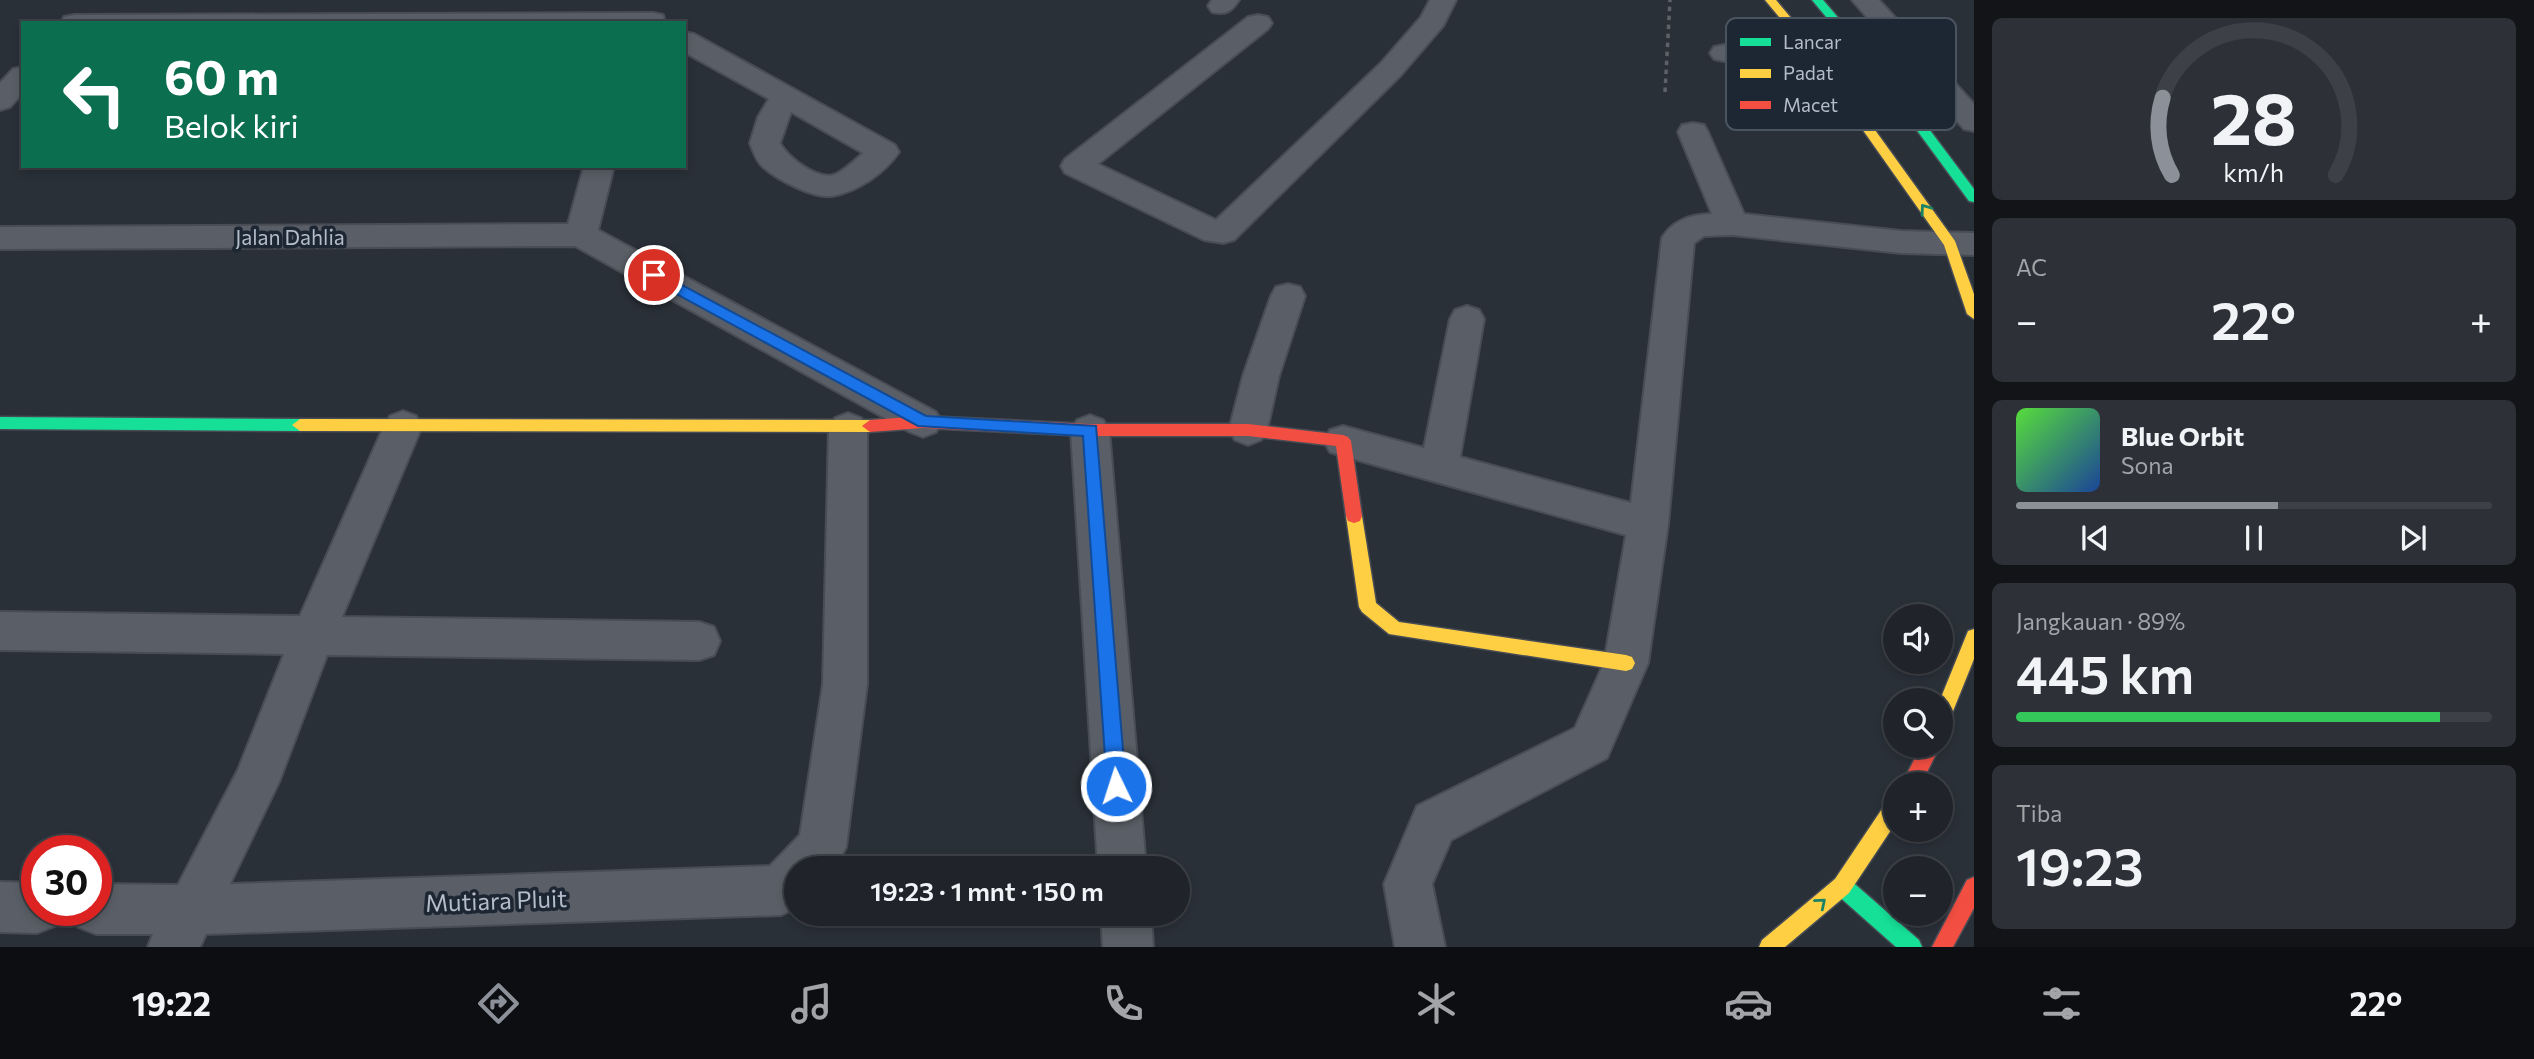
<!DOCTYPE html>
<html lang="id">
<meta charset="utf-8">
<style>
body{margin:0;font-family:Commissioner,sans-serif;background:#2d3036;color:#f1f3f6;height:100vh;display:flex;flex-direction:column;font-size:26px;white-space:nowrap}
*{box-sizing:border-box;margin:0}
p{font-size:23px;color:#a2a4a8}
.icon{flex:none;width:38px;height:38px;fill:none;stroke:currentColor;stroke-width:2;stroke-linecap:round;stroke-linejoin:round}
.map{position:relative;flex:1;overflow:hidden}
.details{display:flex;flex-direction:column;gap:18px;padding:18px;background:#121417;width:560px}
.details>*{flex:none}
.hud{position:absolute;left:21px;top:21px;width:665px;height:147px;border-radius:0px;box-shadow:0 4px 10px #0003,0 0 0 2px #3d4147;background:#0b6e4f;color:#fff;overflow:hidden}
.fabs{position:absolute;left:1883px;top:604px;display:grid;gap:14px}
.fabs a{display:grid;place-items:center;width:70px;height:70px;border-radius:50%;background:#20242a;box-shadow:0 4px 10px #0003,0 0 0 2px #3d4147;font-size:35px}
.speed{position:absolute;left:21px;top:835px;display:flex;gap:14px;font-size:35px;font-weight:700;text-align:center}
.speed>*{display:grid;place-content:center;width:91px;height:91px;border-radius:50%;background:#20242a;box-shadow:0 4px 10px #0003,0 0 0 2px #3d4147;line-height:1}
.speed .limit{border:10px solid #d22;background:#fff;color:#111}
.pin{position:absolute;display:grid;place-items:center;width:60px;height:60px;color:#fff;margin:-30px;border:4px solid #fff;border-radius:50%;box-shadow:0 2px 7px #0007}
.me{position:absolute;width:77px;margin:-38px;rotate:356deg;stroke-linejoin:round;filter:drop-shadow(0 0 5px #0008)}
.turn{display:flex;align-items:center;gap:24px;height:147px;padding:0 28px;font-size:32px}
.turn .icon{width:91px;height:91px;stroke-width:2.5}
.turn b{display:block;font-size:49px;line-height:60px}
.big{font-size:52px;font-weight:600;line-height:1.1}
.details .tile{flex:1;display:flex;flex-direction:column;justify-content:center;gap:10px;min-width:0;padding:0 24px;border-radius:10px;background:#2d3036}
.details .dial{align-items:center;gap:0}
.dial svg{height:182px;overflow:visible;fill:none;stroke:#3d4147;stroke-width:7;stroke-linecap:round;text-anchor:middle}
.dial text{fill:#f1f3f6;stroke:none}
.song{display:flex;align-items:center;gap:21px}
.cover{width:84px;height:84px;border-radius:10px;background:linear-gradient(135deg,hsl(110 70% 55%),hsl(220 70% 35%))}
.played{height:7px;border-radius:4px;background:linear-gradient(90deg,#8c9099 55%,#3d4147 55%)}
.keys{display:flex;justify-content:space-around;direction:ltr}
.heat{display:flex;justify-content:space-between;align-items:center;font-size:38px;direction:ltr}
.charge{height:10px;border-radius:5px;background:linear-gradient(90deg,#34c759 89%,#3d4147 0)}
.trip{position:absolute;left:784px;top:856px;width:406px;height:70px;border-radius:35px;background:#20242a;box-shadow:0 4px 10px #0003,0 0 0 2px #3d4147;font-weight:600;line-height:70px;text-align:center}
.menu{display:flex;height:112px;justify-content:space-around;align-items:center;background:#0d0e11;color:#a2a4a8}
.menu .icon{width:49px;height:49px}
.menu .on{color:#8c9099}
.menu b{font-size:32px;color:#f1f3f6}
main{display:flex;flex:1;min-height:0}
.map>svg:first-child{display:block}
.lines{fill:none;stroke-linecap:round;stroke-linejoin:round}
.street-casing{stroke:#484c55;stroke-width:4}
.fast-casing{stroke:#484c55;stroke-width:3}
.slow-casing{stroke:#484c55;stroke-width:3}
.jam-casing{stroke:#484c55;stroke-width:3}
.path{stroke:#5c6268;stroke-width:3.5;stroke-dasharray:4.5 4.5;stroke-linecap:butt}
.street{fill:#5a5e66;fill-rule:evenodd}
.fast{fill:#16e098;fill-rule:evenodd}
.slow{fill:#ffcf43;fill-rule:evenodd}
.jam{fill:#f24e42;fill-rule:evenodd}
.oneway{stroke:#1a8366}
.route{fill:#1a73e8;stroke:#114b97;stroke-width:2}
.labels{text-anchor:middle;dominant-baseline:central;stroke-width:7;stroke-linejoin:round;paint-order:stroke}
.street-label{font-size:21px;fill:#b4bcc9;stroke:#1d2633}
.near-street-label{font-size:24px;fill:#b4bcc9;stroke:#1d2633}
.key{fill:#1d2633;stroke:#4a5360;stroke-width:2}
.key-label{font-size:19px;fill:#b4bcc9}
</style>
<main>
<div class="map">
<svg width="1974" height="947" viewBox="0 0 1974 947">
<rect width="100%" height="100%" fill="#2a3038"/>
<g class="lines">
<defs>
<path id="street" d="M1212,0H1239C1231,12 1226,15 1212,12L1208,6Z
M1430,0H1456L1443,26L1401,75L1234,240L1223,243L1204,240L1065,173L1061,166L1065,159L1248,17L1258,15L1268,17L1272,23L1268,29L1098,164L1216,220L1381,63L1421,17Z
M1852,0H1879L1974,104V131L1964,129Z
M653,13L663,15L665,23H61L64,17L74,15Z
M684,32L694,34L895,145L899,152C885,173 857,192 832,196C814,199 776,179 763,167C756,161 753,151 750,143L758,117L769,99L684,52ZM791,112L863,153C855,160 846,169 836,174C819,182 787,157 780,143Z
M1809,38L1819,40L1823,46L1819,52L1724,61L1714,59L1710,53L1714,47L1724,45Z
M23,67V93L10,107L0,110V83L13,69Z
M1693,123L1704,125L1708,132L1744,214L1901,231L1974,233V255L1901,253L1732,235L1704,236L1694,243L1668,524L1648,663L1607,758L1451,840L1432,884L1445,947H1395L1384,884L1417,806L1575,728L1604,663L1626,535L1343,456L1330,452L1324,441L1330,430L1343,426L1424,448L1450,319L1455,310L1467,306L1479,310L1484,319L1460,457L1631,503L1662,238C1673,220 1692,214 1712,214L1678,132L1682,125Z
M584,166H614L598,230L936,412L942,422L936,432L923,437L910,432L575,246L0,249V227L568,224Z
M1288,284L1300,287L1305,296L1279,376L1267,430L1261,440L1248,445L1235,440L1229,430L1243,376L1271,296L1276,287Z
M403,411L416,416L422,426L342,617L699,622L714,627L720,641L714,655L699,660L327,655L279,782L230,884L770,866L800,835L823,684L829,428L835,418L848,413L861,418L867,428V684L846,847L835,868H796V908L781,915L206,934L200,947H148L153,934H96L78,927L72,910H96V884L178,885L238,770L284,654L0,650V612L300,616L384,426L390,416Z
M1090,415L1103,420L1109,430L1146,868H1098L1071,430L1077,420Z
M0,882L37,883V910H61L55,926L37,933L0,932Z
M1101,914H1151L1153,947H1103Z"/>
<path id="fast" d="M1812,0H1823L1896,85L1974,189V202L1969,201L1888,91Z
M0,417L300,419L308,425L300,431L0,429Z
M1842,876L1849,879L1919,940L1922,947H1896L1835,893L1832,886L1835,879Z"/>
<path id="slow" d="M1765,0H1776L1813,44L1955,241L1974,294V319L1967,314L1944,245L1805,48Z
M300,419L870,420L878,426L870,432L300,431L292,425Z
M1354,509L1360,511L1362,516L1376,603L1399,622L1626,655L1632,657L1635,663L1632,669L1626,671L1389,634L1362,612L1359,607L1346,516L1348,511Z
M1974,629V659L1947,726L1941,729L1940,700L1968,631Z
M1895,798V824L1849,893L1785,947H1759L1762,940L1835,879L1888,800Z"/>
<path id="jam" d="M923,416L1090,424H1248L1343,435L1348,437L1351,441L1362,516L1360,521L1354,523L1348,521L1346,516L1336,446L1248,436H1090L923,428L870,432L862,426L870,420Z
M1921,746H1940L1921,784H1902Z
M1974,877V908L1953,947H1932L1967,880Z"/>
</defs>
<use href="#street" class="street-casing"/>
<use href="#fast" class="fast-casing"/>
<use href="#slow" class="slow-casing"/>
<use href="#jam" class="jam-casing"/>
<path class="path" d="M1665,92L1670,0"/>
<use href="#street" class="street"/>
<use href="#fast" class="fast"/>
<use href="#slow" class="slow"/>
<use href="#jam" class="jam"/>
</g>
<defs><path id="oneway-chevron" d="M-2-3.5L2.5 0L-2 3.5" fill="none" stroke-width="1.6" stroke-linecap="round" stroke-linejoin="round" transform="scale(1.75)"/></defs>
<g class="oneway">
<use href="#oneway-chevron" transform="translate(1925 209) rotate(-126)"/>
<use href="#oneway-chevron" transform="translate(1821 903) rotate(-40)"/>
</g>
<path class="route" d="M654,270L926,416L1096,426L1126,786L1123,793L1116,795L1110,793L1107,786L1083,436L918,426L649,279V272Z"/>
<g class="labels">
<g class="street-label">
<text x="290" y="236">Jalan Dahlia</text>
</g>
<g class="near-street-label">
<text transform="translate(496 900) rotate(-2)">Mutiara Pluit</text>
</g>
</g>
<rect x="1726" y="18" width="230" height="112" rx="10" class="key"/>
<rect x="1740" y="38" width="31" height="8" fill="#16e098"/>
<rect x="1740" y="69" width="31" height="9" fill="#ffcf43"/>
<rect x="1740" y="101" width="31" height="8" fill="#f24e42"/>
<g class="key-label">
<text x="1783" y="49">Lancar</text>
<text x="1783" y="80">Padat</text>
<text x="1783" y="112">Macet</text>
</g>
</svg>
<div class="fabs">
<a><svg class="icon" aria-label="sound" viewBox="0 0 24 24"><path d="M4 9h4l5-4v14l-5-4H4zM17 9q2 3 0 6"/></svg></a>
<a><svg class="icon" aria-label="search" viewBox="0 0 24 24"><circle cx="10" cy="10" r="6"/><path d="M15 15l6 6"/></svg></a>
<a>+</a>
<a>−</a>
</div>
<div class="speed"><div class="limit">30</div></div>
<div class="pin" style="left:654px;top:275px;background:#d93025"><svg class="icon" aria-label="arrive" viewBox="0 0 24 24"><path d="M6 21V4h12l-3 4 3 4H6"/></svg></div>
<svg class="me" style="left:1116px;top:786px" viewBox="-20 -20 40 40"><circle r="17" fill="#1a73e8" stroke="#fff" stroke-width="3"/><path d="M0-11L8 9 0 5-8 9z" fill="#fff"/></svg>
<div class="trip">19:23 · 1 mnt · 150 m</div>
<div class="hud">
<div class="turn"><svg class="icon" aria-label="left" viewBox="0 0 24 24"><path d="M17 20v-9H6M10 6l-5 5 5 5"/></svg><div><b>60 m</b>Belok kiri</div></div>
</div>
</div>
<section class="details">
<div class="tile dial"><svg viewBox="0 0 100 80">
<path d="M14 69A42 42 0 1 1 86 69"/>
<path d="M14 69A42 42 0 0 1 10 35" stroke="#8c9099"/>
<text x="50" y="56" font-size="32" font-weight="700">28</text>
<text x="50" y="72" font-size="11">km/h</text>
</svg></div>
<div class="tile"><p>AC</p>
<div class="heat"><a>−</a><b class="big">22°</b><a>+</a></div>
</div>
<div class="tile">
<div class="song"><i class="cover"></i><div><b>Blue Orbit</b><p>Sona</p></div></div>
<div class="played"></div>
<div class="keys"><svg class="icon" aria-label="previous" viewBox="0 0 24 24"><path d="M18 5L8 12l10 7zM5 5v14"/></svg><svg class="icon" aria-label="pause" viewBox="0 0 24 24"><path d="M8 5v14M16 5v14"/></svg><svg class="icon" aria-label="next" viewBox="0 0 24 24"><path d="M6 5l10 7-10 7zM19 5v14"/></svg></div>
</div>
<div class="tile"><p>Jangkauan · 89%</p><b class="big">445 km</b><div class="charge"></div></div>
<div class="tile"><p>Tiba</p><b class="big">19:23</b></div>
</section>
</main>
<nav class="menu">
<b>19:22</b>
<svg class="icon on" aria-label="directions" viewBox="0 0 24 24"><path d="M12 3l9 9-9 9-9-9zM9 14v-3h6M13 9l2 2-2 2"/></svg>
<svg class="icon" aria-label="music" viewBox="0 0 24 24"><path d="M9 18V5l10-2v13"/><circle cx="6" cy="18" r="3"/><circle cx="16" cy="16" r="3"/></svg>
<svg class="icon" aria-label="phone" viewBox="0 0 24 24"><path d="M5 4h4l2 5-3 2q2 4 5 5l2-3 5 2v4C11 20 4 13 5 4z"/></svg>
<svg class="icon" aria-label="climate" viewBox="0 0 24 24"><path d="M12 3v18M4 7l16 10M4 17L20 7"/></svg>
<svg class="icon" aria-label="car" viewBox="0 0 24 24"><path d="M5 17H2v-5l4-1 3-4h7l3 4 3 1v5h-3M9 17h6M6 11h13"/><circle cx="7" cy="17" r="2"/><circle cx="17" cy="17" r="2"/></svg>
<svg class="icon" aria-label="filters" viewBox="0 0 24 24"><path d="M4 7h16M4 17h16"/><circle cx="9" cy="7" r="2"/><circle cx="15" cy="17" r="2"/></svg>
<b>22°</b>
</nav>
